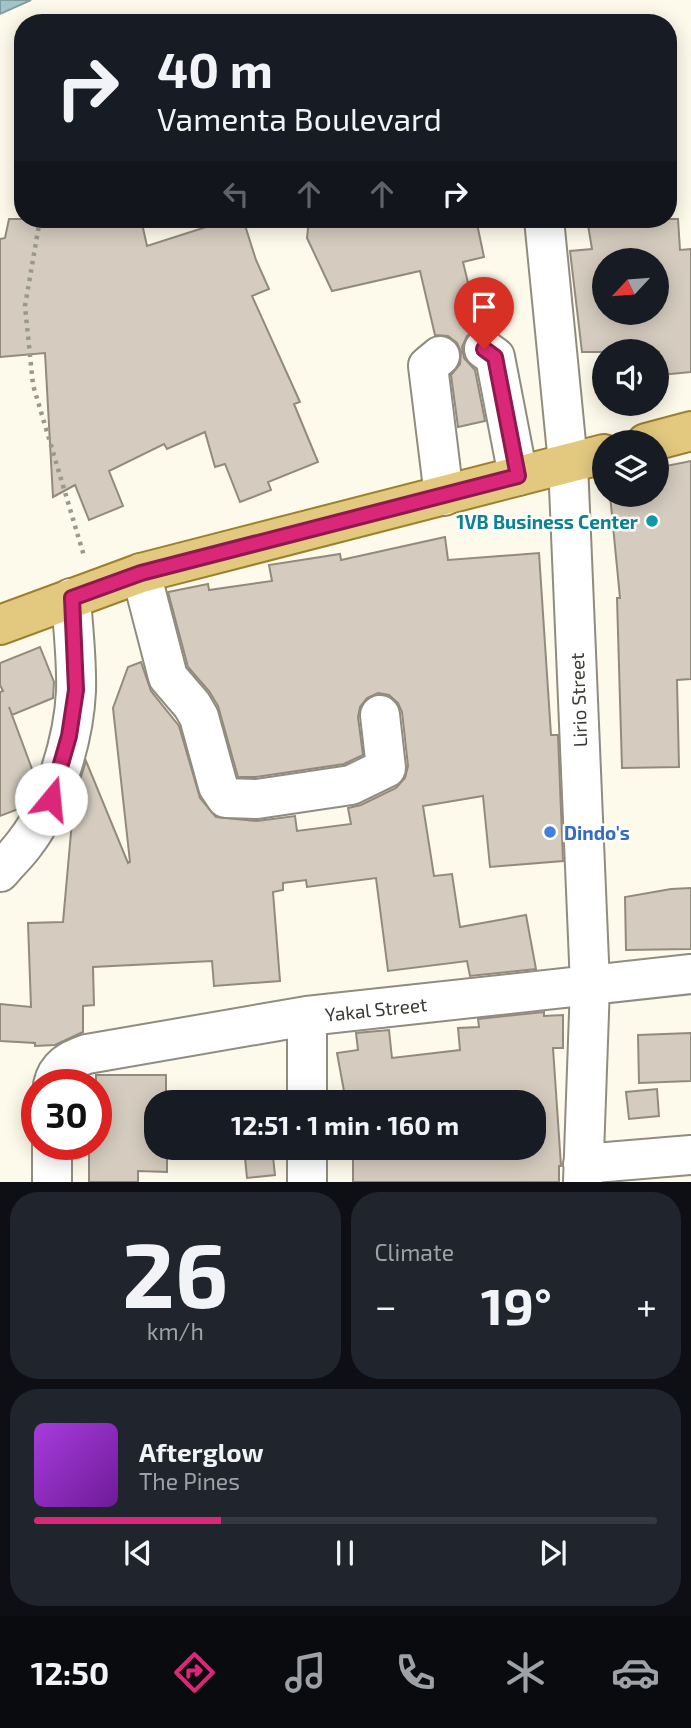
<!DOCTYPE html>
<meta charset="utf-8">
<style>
body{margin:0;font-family:"Exo 2",sans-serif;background:#20242c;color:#f1f3f6;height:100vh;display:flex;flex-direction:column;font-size:26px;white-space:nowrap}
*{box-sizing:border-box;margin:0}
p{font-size:23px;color:#9ea1a6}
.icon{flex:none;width:38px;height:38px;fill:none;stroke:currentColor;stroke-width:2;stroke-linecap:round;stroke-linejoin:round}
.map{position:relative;height:1182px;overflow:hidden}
.sheet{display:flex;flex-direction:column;gap:10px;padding:10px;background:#0d0f14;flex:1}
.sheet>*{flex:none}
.guide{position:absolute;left:14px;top:14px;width:663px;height:214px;border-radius:28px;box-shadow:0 4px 18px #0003;background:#171b24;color:#f1f3f6;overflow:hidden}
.needle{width:46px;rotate:244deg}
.tools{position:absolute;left:592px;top:248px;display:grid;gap:14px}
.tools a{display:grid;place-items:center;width:77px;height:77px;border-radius:50%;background:#171b24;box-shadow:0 4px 18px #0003;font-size:35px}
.speed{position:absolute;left:21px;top:1069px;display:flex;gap:14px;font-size:35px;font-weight:700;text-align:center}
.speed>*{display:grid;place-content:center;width:91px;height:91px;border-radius:50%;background:#171b24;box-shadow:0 4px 18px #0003;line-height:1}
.speed .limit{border:10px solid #d22;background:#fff;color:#111}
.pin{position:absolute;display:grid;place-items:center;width:60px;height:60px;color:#fff;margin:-72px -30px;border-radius:50% 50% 50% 0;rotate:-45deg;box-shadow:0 0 7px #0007}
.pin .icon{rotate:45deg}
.me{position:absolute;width:77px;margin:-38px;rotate:17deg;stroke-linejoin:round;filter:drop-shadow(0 0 5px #0008)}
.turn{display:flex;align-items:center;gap:24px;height:147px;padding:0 28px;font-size:32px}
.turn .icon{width:91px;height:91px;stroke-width:2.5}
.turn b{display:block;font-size:49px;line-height:60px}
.lanes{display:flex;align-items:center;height:66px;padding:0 28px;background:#0003;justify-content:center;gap:35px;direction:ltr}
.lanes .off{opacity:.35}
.big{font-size:52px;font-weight:700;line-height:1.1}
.sheet .card{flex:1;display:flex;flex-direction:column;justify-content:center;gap:10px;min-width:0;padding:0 24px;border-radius:28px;background:#20242c}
.sheet .dial{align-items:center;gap:0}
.dial b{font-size:91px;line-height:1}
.song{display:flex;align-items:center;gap:21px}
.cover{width:84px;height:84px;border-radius:10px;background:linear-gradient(135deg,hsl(280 70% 55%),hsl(280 70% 35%))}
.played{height:7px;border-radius:4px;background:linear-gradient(90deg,#db2777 30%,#363941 30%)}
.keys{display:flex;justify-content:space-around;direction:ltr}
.heat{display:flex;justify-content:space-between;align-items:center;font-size:38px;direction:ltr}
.sheet .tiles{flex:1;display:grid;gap:10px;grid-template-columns:1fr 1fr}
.card:last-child{grid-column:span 2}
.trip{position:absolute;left:144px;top:1090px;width:402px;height:70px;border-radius:28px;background:#171b24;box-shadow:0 4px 18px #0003;font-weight:700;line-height:70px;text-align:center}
.tab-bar{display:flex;height:112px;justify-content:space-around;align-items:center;background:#090b0e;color:#9ea1a6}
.tab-bar .icon{width:49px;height:49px}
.tab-bar .on{color:#db2777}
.tab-bar b{font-size:32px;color:#f1f3f6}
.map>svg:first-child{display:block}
.water{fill:#9fc5ca;stroke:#819b9d;stroke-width:2}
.building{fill:#d5ccbf;stroke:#938a7e;stroke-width:2;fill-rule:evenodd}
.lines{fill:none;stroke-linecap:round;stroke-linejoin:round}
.minor-casing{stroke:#908c7e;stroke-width:42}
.major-casing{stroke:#9c802d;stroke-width:42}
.path{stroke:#9a988e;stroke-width:4.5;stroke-dasharray:3.5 5;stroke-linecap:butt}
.minor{stroke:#fff;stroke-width:38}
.major{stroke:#e3c97f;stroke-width:38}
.route-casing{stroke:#8e194d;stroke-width:18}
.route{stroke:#db2777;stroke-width:12}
.culture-dot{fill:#0f9aa8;stroke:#fff;stroke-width:2.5}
.shop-dot{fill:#3f7fe0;stroke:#fff;stroke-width:2.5}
.labels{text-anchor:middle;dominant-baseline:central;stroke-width:5;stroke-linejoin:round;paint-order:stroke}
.culture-label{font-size:19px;font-weight:bold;fill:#0d838f;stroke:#fff;text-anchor:end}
.street-label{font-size:19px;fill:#3c3a35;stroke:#fff}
.shop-label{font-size:19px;font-weight:bold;fill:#366cbe;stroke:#fff;text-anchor:start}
</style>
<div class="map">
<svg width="691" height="1182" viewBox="0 0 691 1182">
<rect width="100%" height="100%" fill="#fefaeb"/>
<path class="water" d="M0,0H31L0,14Z"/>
<path class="building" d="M9,219H141L147,246L231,219H243L256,260L269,289L252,296L300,402L294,404L318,462L268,482L271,490L240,502L225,464L215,467L205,432L167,449L164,444L109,471L123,506L89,520L75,485L53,497L45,353L0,357V239L5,238Z
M309,219H476L484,257L463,262L479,328L467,336L462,347L464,358L475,370L485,421L458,427L451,375L460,364L461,352L457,343L448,336L435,335L420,271L332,291L307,238Z
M587,219H678L680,250L691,249V372L661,375L659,352H582L570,251L592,249ZM604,261H656V313H604Z
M691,461V679L677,680L679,767L622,768L617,598H620L610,495H656V468Z
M445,537L448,560L539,553L551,735H558L563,861L490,867L483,796L423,806L434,876L452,874L460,927L526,915L536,969L470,976L467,961L388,971L376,878L307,887L306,880L283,883V890L273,892L280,981L214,986L212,961L93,967L94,1005L83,1006V1032L55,1045L35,1046V1043L0,1041V1004L31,1007L28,923L63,922L74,799L86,761L128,863L130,862L113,708L128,667L141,662L151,691L179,726L200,798L216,817L257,821L295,816L297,831L351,824L348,808L361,805L396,788L405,778L408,766L402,712L398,703L389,695L378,693L367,698L360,707L358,717L363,755L344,764L256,777H238L218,706L209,691L188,667L168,592L208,584L209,590L272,581L269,565L340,554L341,560Z
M40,647L54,682L53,698L12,715L9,707L35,777L21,808L0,816V692L3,691L0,685V663Z
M691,888V949L626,950L625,897L671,889Z
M544,1012V1016L563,1015V1048H553L561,1166H559V1182H353V1148H534V1102H346L337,1053L358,1050L356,1033L389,1030L392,1058L460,1050L458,1028L479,1027L478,1019Z
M691,1033V1081L639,1083L638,1035Z
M96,1075H166V1102H156V1148H167V1172L138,1171V1182H89V1144H96Z
M657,1089L659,1116L629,1119L626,1092Z
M244,1148H272L275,1175L247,1178Z"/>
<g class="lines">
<defs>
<path id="minor" d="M544,219L568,463L590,985L583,1182
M484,349L495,357L518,476
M440,356L428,366L444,496
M141,573L168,677L192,705L199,717L218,786L226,798L257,799L351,785L386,768L380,715
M0,872C8,862 18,853 25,843C54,806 74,738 76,691C77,660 73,629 71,598
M53,1085C57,1067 69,1060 87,1054L307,1016L691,974
M307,1102V1016
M583,1164L691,1155
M52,1182V1144
M307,1182V1148"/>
<path id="major" d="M646,443L691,431
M0,625L141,573L604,454"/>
</defs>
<use href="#minor" class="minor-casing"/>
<use href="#major" class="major-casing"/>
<path class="path" d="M40,219L25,306L33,385L84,556"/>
<use href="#minor" class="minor"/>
<use href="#major" class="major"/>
</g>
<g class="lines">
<defs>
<path id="route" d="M51,799L69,736L76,690L72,598L141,573L518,476L495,357L484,349"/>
</defs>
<use href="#route" class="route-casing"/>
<use href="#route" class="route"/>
</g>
<circle class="culture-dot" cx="652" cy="521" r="7"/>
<circle class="shop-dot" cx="550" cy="832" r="7"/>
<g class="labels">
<g class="culture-label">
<text x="638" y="521">1VB Business Center</text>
</g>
<g class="street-label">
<text transform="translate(578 700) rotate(-92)">Lirio Street</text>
<text transform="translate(376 1009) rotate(-6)">Yakal Street</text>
</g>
<g class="shop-label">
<text x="564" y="832">Dindo's</text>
</g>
</g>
</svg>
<div class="tools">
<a><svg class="needle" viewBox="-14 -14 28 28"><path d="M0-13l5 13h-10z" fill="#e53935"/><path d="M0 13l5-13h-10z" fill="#9ea1a6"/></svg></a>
<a><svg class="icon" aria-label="sound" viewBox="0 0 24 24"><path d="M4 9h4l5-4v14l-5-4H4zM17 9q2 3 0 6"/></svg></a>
<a><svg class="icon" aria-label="layers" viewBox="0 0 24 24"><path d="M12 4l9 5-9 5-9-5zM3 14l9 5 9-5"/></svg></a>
</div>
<div class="speed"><div class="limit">30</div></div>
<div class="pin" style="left:484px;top:349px;background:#d93025"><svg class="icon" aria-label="arrive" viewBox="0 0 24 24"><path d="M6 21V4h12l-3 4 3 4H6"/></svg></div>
<svg class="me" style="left:51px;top:799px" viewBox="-20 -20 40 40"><circle r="19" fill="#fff"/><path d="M0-13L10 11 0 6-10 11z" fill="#db2777"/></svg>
<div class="trip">12:51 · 1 min · 160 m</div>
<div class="guide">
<div class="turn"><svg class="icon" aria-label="right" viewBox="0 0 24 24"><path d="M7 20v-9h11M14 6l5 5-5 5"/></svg><div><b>40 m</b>Vamenta Boulevard</div></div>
<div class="lanes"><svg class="icon off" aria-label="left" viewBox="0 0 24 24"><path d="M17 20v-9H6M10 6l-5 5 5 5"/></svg><svg class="icon off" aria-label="ahead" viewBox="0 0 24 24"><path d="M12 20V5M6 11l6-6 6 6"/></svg><svg class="icon off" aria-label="ahead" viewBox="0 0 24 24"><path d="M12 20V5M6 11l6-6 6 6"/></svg><svg class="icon" aria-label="right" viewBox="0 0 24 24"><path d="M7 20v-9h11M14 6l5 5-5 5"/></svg></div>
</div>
</div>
<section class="sheet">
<div class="tiles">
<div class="card dial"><b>26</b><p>km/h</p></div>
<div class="card"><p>Climate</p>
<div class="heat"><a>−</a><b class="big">19°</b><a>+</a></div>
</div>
<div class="card">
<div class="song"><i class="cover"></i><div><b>Afterglow</b><p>The Pines</p></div></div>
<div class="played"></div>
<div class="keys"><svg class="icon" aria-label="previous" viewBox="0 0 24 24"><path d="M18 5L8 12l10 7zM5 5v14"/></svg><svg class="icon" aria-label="pause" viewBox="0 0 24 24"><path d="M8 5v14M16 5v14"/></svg><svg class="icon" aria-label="next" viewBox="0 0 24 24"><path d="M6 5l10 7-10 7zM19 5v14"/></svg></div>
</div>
</div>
</section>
<nav class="tab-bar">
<b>12:50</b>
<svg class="icon on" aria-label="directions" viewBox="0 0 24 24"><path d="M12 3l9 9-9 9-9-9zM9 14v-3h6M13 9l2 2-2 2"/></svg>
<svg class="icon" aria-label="music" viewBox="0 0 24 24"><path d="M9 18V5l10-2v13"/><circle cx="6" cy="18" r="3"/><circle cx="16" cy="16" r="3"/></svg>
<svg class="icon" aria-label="phone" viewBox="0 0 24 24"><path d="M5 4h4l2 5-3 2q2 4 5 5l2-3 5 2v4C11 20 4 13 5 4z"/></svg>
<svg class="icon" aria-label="climate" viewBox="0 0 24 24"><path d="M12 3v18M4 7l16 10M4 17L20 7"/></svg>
<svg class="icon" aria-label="car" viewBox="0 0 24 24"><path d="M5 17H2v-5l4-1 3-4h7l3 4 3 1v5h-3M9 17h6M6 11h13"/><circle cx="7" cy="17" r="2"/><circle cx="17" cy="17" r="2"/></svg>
</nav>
